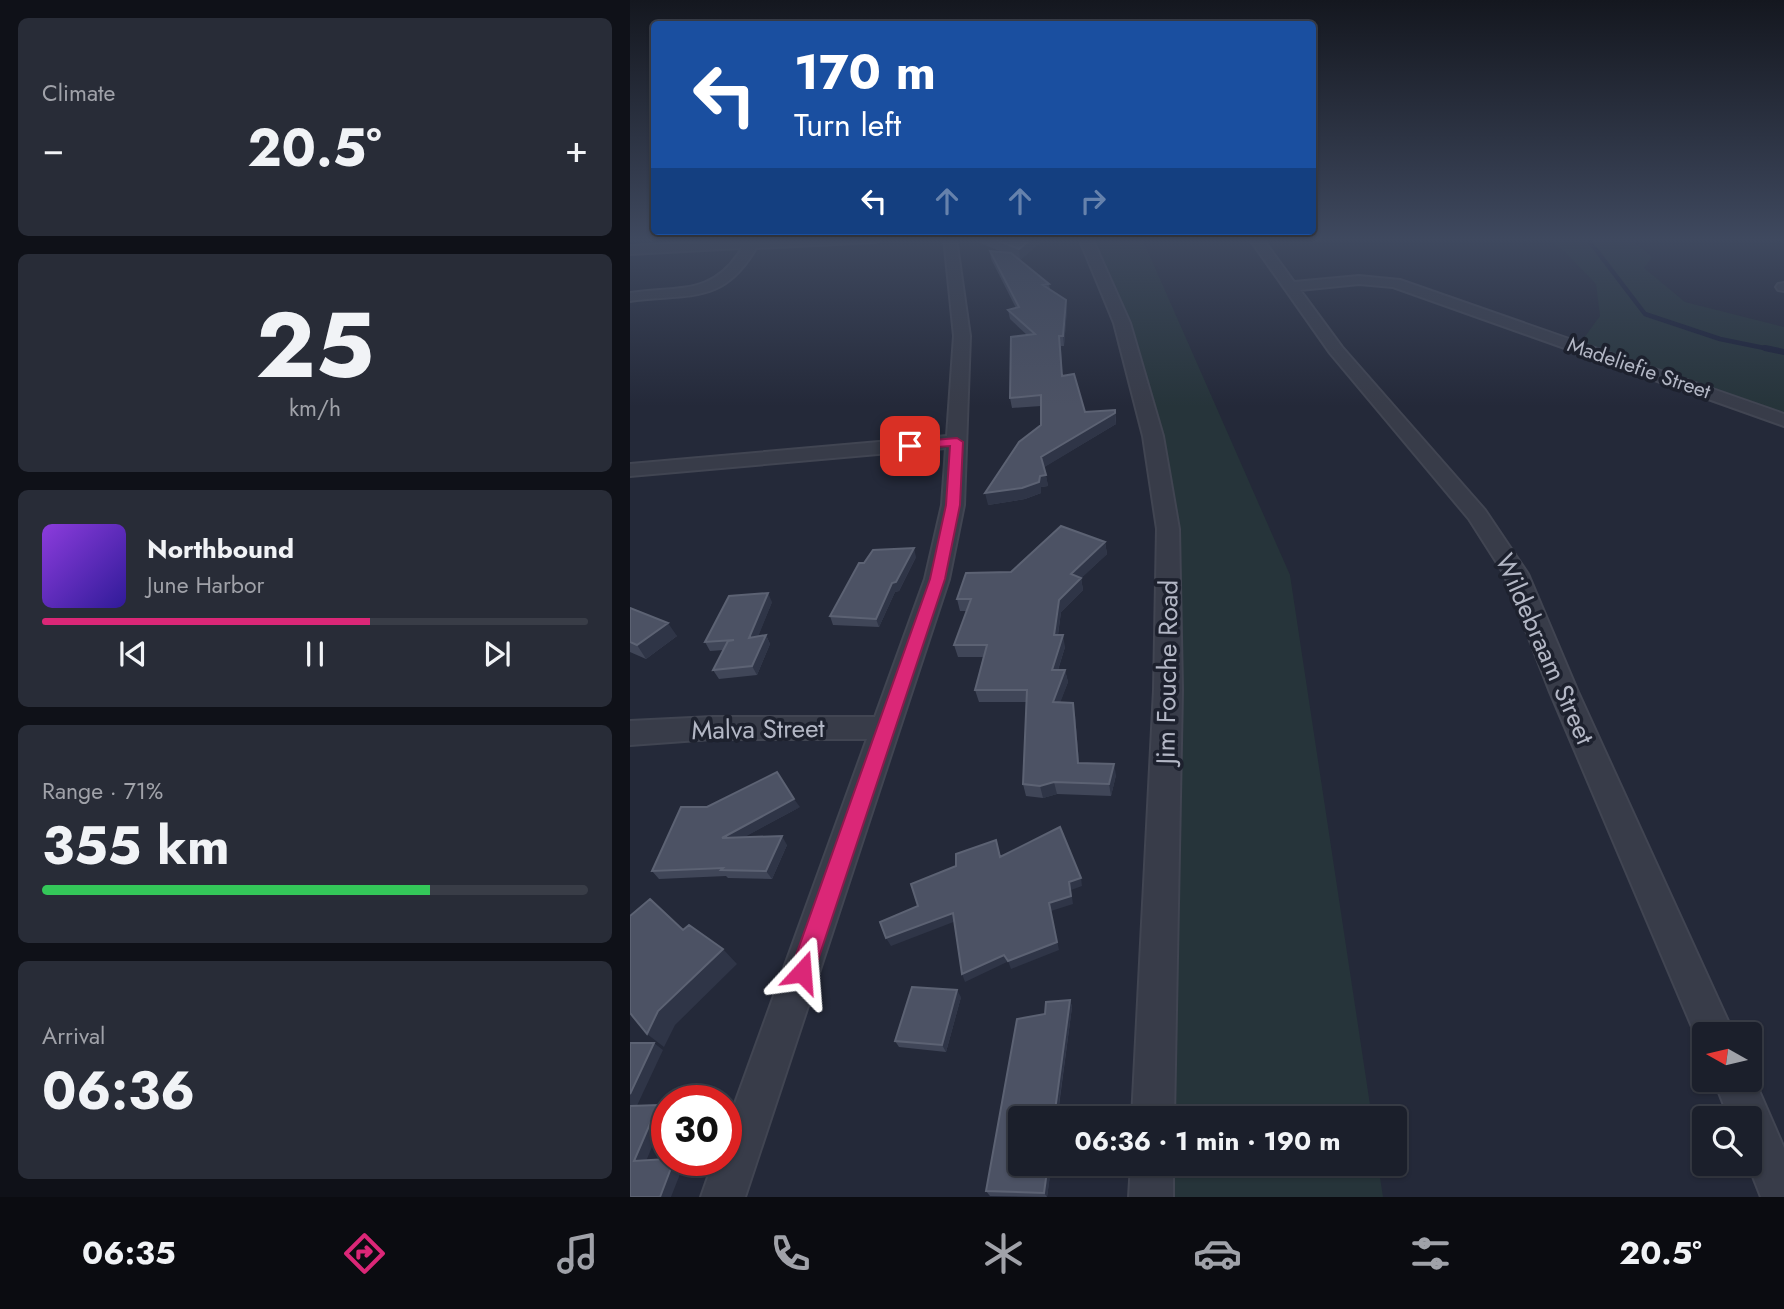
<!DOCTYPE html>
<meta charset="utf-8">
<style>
body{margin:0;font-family:Jost,sans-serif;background:#282c37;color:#f1f3f6;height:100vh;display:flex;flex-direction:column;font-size:26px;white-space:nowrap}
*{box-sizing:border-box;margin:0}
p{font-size:23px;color:#a0a2a9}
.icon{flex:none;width:38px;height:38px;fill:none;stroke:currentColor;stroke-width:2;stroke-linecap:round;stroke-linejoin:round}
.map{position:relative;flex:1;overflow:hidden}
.side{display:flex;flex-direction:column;gap:18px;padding:18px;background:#0f1118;width:630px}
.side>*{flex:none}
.top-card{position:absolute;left:21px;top:21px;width:665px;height:214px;border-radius:7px;box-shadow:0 2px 5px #0004,0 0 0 2px #393d47;background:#1a4fa0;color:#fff;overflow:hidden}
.needle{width:46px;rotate:278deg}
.tools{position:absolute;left:1062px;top:1022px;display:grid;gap:14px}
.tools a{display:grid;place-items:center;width:70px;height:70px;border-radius:7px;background:#1b1f2b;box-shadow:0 2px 5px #0004,0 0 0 2px #393d47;font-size:35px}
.speed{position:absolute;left:21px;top:1085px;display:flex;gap:14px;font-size:35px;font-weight:700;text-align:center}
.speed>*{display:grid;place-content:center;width:91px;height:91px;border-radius:50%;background:#1b1f2b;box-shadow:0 2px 5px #0004,0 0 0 2px #393d47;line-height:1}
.speed .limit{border:10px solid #d22;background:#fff;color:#111}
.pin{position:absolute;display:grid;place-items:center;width:60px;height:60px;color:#fff;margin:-30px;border-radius:14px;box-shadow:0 4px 10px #0006}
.me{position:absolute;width:77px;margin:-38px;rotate:19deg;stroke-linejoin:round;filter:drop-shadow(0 0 5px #0008)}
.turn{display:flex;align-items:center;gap:24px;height:147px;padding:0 28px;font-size:32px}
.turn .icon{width:91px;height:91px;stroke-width:2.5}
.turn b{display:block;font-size:49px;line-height:60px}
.lanes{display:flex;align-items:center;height:66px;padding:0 28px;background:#0003;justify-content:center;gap:35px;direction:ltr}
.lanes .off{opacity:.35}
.big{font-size:52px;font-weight:700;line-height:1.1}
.side .tile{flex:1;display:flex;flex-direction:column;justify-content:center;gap:10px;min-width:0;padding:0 24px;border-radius:10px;background:#282c37}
.side .dial{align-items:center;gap:0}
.dial b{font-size:91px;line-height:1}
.song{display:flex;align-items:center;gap:21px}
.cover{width:84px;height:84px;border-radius:10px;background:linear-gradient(135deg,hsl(270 70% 55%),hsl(250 70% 35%))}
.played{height:7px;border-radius:4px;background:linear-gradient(90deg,#db2777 60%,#393d47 60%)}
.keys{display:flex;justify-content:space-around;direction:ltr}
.heat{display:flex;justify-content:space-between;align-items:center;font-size:38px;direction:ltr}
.charge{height:10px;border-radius:5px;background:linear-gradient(90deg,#34c759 71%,#393d47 0)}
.trip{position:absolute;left:378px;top:1106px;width:399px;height:70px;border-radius:7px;background:#1b1f2b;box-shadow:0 2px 5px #0004,0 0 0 2px #393d47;font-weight:700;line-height:70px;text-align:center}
.tab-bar{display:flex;height:112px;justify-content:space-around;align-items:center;background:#0b0c11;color:#a0a2a9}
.tab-bar .icon{width:49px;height:49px}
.tab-bar .on{color:#db2777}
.tab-bar b{font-size:32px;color:#f1f3f6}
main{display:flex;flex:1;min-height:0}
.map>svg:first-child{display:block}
.green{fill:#26343a}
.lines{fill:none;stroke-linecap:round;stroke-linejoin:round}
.stream-far1{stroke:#191f36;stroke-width:4.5}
.stream{stroke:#191f36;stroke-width:6}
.minor-casing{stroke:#414552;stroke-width:4}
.minor{fill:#383c49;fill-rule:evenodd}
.wall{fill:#404658}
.shaded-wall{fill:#2f3547}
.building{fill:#4c5264;stroke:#5c6273;stroke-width:2}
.route{fill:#db2777;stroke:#8e194d;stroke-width:2}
.labels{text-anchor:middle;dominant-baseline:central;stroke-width:7;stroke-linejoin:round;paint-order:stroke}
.far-street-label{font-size:21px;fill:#b3b7c5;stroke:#1d212e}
.street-label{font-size:26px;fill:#b3b7c5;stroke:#1d212e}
</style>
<main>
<section class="side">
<div class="tile"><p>Climate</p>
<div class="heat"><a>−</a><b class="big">20.5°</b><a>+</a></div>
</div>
<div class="tile dial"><b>25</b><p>km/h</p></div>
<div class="tile">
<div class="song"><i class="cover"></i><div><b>Northbound</b><p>June Harbor</p></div></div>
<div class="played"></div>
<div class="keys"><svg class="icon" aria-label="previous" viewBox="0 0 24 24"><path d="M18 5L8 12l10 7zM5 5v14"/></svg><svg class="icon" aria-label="pause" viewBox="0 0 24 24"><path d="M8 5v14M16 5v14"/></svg><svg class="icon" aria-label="next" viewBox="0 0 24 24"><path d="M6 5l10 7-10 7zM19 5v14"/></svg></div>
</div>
<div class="tile"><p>Range · 71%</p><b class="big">355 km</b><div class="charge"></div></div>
<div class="tile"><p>Arrival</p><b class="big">06:36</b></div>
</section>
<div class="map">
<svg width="1154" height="1197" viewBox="0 0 1154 1197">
<rect width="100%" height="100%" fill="#242939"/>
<path class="green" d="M459,238H512L660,575L742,1118H529L537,934L529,450Z
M916,238H1000L1022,257L1014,268L1055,302L1154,327V423L948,346L970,316L966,284L933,250Z
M527,1164H748L753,1197H525Z"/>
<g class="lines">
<path class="stream-far1" d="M957,238L1015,314L1090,339L1144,350"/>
<path class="stream" d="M1135,348L1154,352"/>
<defs>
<path id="minor" d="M117,238L129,240L252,238L246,242L126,248C93,306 57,293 0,301V293C48,286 84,296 112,248L0,254V246L116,240Z
M314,238H326L340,336L334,505L319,579L115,1197H71L84,1160H96V1128L237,739H82L0,745V721L82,717H245L295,579L312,505L316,448L0,476V464L317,436L324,336Z
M449,238H462L500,323L533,436L549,529L552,690L544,1118H502L524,690L527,529L513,436L484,323Z
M619,238H632L664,282L729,276L770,280L1154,414V426L763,287L729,284L670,290L712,347L855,510L898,574L948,692L1104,1034H1074V1049L1071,1048L920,692L874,574L839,519L700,353Z
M1154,283V291L1148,290L1146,287L1148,284Z
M1120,1070L1154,1148V1197H1131L1118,1164H1120V1118H1099L1084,1080H1120Z
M501,1164H543V1197H499Z"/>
</defs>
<use href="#minor" class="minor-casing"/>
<use href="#minor" class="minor"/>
</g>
<path class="wall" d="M349,238H416L390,260L387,258L419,284L420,290L437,309L434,346H431L432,376L455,412L485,410L486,421V424L414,467L418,486L411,487V493L395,499L358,505L411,425V406L382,408L380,398L397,335L380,319L378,310L386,308L361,259L360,251L372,252L350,243Z
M475,542L477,554L451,578L453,590L431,612L428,635L435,647L428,670H435L438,682L430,702L445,715L449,763L486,775L481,796L427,794L413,798L396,796L393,784L396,702H349L345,690L353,657H328L324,645L337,611H330L327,599L381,572Z
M286,557L269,591L265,592L249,627L203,625L200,616Z
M142,602L128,636L136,635L140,644L127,675L89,679L83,670L94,650L80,651L75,642Z
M0,608L47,636L16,659L0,652Z
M170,807L114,837L157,845L142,879L98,878L96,876L29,879L22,871Z
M331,997L316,1052L269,1047L265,1041Z
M440,1000L442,1007L417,1197L360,1196L356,1191Z"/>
<path class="shaded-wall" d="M402,238H416L390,260L389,249Z
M436,300L437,309L434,346L433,336Z
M485,413L486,424L413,468L411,457Z
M416,475L418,486L411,487V493L395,499L358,505L355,493Z
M475,542L477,554L443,586L441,574Z
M284,548L286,557L269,591L265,592L249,627L246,619L262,583Z
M451,578L453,590L431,612L426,647L424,635L429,600Z
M138,593L142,602L124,647L119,638Z
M38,623L47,636L16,659L7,645Z
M136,635L140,644L127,675L122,666Z
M433,635L435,647L424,682L422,670Z
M435,670L438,682L426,714L423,702Z
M443,703L445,715L450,774L448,763Z
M484,764L486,775L481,796L479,784Z
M424,782L427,794L413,798L410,786Z
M164,799L170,807L98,846L92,838Z
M152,836L157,845L142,879L136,871Z
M451,878L452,886L441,890L443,904L421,911L429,950L381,969L378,961L419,903L439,882Z
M323,913L326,921L261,946L256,938Z
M93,949L107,964L45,1025L34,1047L17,1034L28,1011Z
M374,955L377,962L335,982L332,974Z
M327,990L331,997L316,1052L312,1045Z
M440,1000L442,1007L427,1118H424Z
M24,1043L33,1050L4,1112L0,1110V1094Z
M28,1105L37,1111L14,1166L4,1161Z
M44,1160H47L54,1164L41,1197H30Z
M418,1164H422L417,1197L414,1193Z"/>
<path class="building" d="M361,238H402L389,249Z
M360,251L381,253L419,284L413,285L436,300L433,336H429L432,376L444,374L455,412L485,410V413L411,457L416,475L410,476L409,482L392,488L355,493L389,442L411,425V395L380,398L381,337L405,334L378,310L389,307Z
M431,526L475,542L441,574L451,578L429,600L424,635H433L422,670H435L423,702L443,703L448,763L484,764L479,784L424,782L410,786L393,784L397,690H345L357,645H324L341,599H327L336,573L381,572Z
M284,548L266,582L262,583L246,619L200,616L229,563H234L243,550Z
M138,593L119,638L136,635L122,666L83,670L98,641L104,640L75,642L99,596Z
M0,608L38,623L7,645L0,642Z
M147,772L164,799L92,838L152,836L136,871L91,870L93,868L22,871L51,807H77Z
M430,827L451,878L439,882L441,896L419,903L427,942L378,961L374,955L332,974L323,913L256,938L250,922L288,906L281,884L326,866V854L366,840L370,857Z
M20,899L53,930L59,925L93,949L28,1011L17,1034L0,1013V916Z
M282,987L327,990L312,1045L265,1041Z
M440,1000L424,1118H390V1164H418L414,1193L356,1191L387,1019L415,1014L416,1002Z
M0,1043H24L0,1094Z
M28,1105L4,1161L37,1159V1160H44L30,1197H0V1106Z"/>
<linearGradient id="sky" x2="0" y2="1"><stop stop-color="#14171f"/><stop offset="0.59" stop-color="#3f495f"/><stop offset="1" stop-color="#3f495f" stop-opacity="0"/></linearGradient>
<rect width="1154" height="406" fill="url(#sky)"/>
<path class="route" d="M327,438L333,442L330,505L315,579L181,981L172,984L164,981L160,972L300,579L316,505L320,446L280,449L273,446L280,442Z"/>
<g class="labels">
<g class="far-street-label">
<text transform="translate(1009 368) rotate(19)">Madeliefie Street</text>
</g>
<g class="street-label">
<text transform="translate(915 649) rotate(66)">Wildebraam Street</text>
<text transform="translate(537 672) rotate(-89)">Jim Fouche Road</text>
<text transform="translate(128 729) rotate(-1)">Malva Street</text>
</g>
</g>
</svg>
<div class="tools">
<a><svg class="needle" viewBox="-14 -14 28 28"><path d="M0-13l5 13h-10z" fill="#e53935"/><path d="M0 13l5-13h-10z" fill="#a0a2a9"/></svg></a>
<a><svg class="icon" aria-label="search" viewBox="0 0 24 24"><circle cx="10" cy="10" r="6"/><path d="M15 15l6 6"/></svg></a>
</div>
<div class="speed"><div class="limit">30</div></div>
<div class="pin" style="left:280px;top:446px;background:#d93025"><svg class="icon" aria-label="arrive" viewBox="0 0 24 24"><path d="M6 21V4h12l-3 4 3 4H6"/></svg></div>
<svg class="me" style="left:172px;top:972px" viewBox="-20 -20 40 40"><path d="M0-17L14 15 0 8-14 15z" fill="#db2777" stroke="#fff" stroke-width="4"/></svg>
<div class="trip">06:36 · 1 min · 190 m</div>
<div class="top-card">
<div class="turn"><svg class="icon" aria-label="left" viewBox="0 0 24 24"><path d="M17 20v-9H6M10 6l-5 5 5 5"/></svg><div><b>170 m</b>Turn left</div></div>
<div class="lanes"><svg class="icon" aria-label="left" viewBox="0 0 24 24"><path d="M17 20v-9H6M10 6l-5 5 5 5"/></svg><svg class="icon off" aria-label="ahead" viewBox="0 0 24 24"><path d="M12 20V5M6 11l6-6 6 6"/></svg><svg class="icon off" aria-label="ahead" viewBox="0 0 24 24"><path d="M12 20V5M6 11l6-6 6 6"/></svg><svg class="icon off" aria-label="right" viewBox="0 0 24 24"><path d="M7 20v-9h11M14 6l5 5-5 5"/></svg></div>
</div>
</div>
</main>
<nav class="tab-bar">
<b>06:35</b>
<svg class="icon on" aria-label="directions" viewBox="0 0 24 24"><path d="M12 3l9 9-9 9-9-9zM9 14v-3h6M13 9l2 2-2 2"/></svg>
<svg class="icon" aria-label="music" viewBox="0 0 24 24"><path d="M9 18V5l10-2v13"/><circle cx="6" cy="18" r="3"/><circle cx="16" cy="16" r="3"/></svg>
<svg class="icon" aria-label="phone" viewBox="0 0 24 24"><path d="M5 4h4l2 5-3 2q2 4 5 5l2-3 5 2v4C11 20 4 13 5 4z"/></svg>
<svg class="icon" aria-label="climate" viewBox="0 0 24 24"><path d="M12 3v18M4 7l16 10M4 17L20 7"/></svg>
<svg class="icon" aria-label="car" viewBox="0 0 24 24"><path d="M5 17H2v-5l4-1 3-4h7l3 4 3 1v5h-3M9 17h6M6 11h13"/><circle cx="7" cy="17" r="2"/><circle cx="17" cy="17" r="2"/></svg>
<svg class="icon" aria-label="filters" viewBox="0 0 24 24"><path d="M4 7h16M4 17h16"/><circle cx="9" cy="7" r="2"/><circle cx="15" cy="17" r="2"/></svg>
<b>20.5°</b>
</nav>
